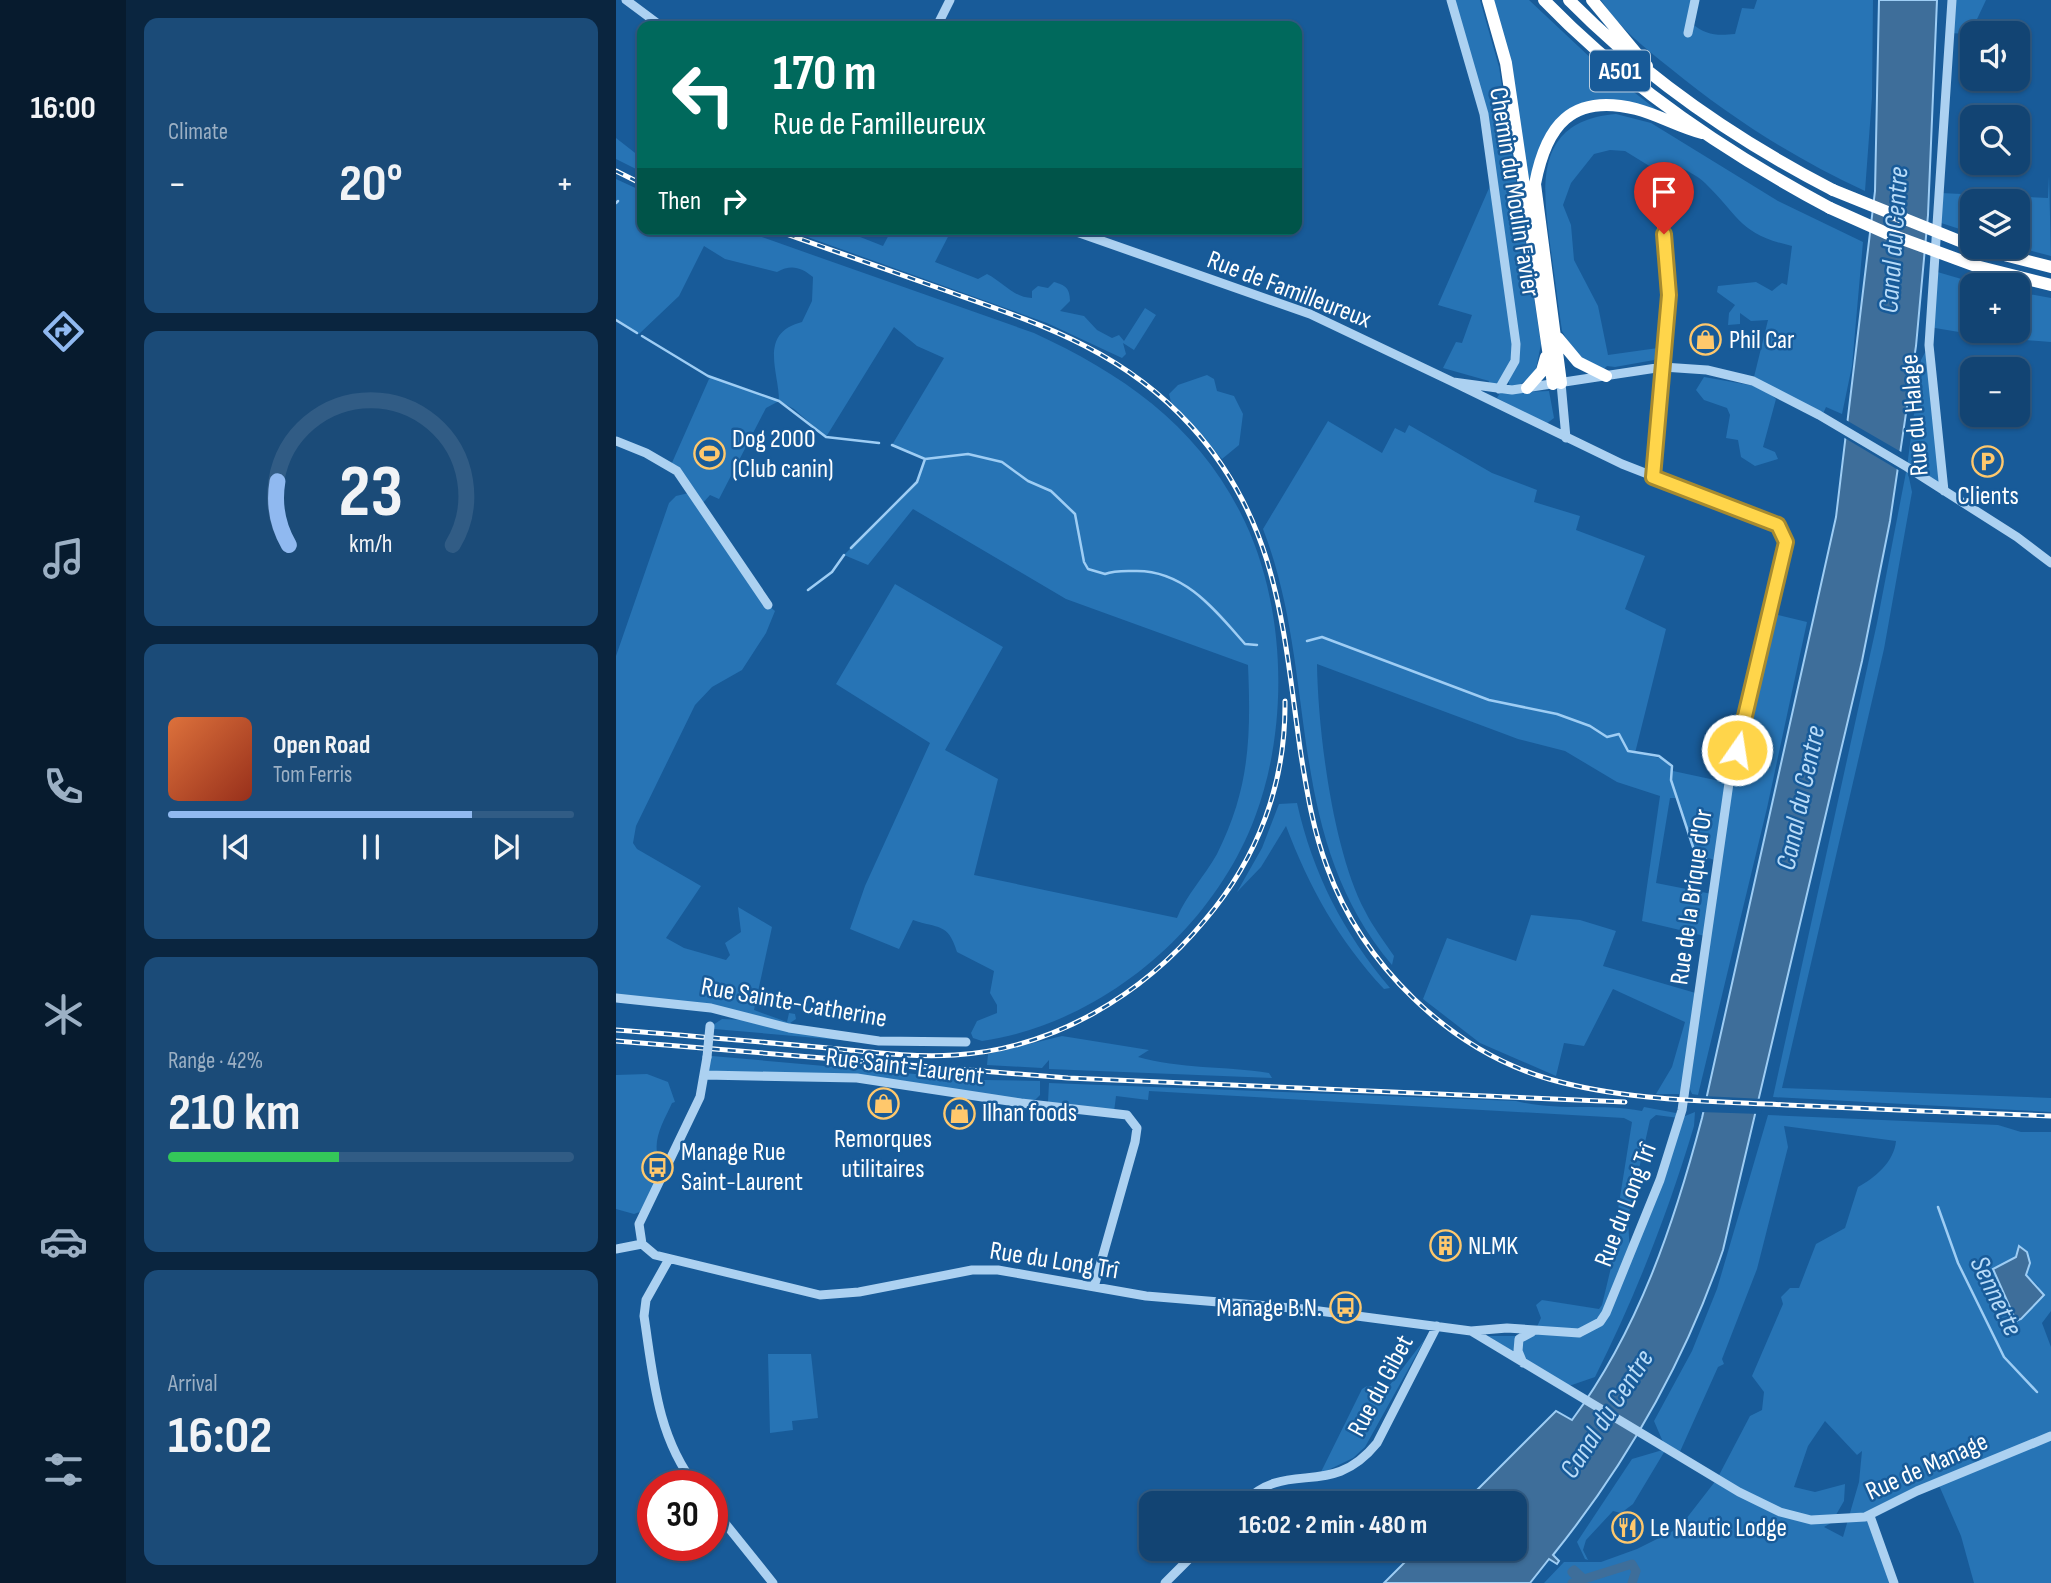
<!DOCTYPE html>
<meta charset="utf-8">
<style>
body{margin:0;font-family:"Sofia Sans Condensed",sans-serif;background:#1b4b78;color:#f1f3f6;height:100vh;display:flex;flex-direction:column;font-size:26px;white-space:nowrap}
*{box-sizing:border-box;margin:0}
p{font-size:23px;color:#9cb0c4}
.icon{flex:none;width:38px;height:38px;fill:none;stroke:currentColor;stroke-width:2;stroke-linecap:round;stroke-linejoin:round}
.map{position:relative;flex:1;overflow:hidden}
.side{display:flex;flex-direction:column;gap:18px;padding:18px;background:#0a253f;width:490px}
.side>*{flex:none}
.hud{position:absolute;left:21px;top:21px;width:665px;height:214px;border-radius:14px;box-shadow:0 2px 5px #0004,0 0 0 2px #315c85;background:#00695c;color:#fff;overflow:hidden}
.tools{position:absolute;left:1344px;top:21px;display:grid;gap:14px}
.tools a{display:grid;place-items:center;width:70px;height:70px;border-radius:14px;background:#124473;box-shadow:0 2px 5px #0004,0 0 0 2px #315c85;font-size:35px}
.speed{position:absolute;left:21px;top:1470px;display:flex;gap:14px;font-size:35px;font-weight:700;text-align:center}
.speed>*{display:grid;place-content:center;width:91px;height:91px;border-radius:50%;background:#124473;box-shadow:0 2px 5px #0004,0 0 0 2px #315c85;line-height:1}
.speed .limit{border:10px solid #d22;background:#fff;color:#111}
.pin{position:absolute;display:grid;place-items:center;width:60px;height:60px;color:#fff;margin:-72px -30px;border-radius:50% 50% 50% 0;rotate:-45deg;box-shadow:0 0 7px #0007}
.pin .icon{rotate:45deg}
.me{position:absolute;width:77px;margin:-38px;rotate:13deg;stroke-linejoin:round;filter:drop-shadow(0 0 5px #0008)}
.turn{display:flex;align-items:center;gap:24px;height:147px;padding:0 21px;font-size:32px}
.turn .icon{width:91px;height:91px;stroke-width:2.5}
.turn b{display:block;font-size:49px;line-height:60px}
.then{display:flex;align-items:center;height:66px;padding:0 21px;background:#0003;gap:14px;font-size:26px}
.big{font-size:52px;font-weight:700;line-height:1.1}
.side .tile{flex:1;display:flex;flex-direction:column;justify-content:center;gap:10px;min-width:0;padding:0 24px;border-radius:14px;background:#1b4b78}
.side .dial{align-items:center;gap:0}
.dial svg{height:182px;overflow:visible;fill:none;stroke:#315c85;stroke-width:7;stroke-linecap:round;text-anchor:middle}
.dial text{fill:#f1f3f6;stroke:none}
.song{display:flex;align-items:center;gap:21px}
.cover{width:84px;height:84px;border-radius:10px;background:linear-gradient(135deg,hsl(20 70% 55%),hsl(10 70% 35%))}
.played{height:7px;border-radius:4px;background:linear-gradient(90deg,#90b9f0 75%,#315c85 75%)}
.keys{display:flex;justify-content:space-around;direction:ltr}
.heat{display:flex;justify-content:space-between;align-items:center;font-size:38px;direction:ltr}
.charge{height:10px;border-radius:5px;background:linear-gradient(90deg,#34c759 42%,#315c85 0)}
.trip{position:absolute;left:523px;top:1491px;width:388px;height:70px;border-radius:14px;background:#124473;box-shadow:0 2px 5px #0004,0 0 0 2px #315c85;font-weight:700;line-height:70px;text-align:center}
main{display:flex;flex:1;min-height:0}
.tab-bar{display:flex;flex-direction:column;width:126px;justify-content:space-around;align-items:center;background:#071b2e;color:#9cb0c4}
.tab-bar .icon{width:49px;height:49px}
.tab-bar .current{color:#90b9f0}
.tab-bar b{font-size:32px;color:#f1f3f6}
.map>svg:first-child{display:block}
.green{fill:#2774b5;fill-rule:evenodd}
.water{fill:#3e6e9a;stroke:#9ecdf4;stroke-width:2}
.pier{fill:#185b99}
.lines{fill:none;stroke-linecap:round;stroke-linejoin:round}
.stream{stroke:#9ecdf4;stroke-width:2.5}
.canal{stroke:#3e6e9a;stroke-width:9}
.minor{stroke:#acd1f1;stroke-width:9}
.highway{stroke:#fff;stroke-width:12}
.rail-casing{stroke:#fff;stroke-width:5}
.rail{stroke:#185b99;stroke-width:2.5;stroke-dasharray:8;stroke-linecap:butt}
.minor-bridge{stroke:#acd1f1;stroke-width:9}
.highway-bridge{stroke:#fff;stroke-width:12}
.route-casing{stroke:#a68a30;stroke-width:18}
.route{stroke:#ffd54a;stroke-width:12}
.labels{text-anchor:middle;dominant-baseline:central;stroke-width:5;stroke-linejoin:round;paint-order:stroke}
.shield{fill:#185b99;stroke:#bacee0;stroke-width:2}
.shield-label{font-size:24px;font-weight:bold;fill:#fff}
.street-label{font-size:26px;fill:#fff;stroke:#185b99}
.poi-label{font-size:26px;fill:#fff;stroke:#185b99;text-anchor:start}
.water-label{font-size:28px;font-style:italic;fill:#b8dbf8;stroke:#185b99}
</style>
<main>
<nav class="tab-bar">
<b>16:00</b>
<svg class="icon current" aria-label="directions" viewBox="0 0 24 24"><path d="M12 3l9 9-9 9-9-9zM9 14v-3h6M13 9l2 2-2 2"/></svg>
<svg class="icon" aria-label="music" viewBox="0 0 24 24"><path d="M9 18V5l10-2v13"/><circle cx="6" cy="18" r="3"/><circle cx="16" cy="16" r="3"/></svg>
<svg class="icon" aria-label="phone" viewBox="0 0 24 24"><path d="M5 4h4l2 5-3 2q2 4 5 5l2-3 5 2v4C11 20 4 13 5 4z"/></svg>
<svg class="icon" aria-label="climate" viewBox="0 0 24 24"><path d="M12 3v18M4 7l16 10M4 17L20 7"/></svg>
<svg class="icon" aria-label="car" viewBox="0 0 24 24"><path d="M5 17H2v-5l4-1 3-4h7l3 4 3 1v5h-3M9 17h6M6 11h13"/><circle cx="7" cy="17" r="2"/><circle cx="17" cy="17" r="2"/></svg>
<svg class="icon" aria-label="filters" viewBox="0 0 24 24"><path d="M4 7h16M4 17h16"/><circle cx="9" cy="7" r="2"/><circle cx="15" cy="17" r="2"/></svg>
</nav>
<section class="side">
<div class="tile"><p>Climate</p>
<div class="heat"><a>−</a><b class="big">20°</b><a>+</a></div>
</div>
<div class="tile dial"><svg viewBox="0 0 100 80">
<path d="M14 69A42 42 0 1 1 86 69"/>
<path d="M14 69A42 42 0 0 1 9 41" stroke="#90b9f0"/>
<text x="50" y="56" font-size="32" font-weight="700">23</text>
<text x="50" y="72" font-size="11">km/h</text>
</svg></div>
<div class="tile">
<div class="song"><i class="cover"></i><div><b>Open Road</b><p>Tom Ferris</p></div></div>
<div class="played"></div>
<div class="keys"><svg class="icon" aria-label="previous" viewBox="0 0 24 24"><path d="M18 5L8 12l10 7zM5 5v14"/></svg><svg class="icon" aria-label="pause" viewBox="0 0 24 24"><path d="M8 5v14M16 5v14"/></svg><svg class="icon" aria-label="next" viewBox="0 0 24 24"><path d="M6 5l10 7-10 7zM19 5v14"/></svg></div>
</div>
<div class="tile"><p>Range · 42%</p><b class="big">210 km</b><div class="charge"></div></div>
<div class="tile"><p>Arrival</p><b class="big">16:02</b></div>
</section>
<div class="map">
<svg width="1435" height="1583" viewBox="0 0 1435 1583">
<rect width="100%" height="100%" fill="#185b99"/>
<path class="green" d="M835,0H864L883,67L925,344L919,374L896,390L892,381L883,389L871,388L873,381L827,368L840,342L846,343L856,315L822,305L877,179L868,114Z
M877,0H913L979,62L1050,117L1001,101L933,129L917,208Z
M985,0H1079L1075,23C1090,35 1100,36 1119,34L1126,8L1138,9L1141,0H1257L1256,97L1249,191C1178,158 1115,118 1054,68C1029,48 1002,27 985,0Z
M1336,0H1370L1354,34L1332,33Z
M1000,114L1035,123L1162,201L1247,242L1236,366L1226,414L1210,407L1206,416L1137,381L1152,320L1135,321L1124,313V324L1112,325L1113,313L1119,305L1101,292L1102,286L1140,282L1156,291L1166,283L1171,285L1176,246C1123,234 1124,217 1089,183C1081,175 1067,169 1056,163L1045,170L1035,167L1009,151L994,150L978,154L955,183L947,205L955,225L958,260L982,306L992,355L1042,348V355L1038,360L999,367L991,366L988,369C967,367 956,349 946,331C942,305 939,278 935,251C927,190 915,121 1000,114Z
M0,138L23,156L26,154V172L0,159Z
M1433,176L1435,256L1401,247L1402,201H1356V233L1322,222L1324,193L1432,198Z
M0,179L26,191V229H123L418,333C509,375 585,428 629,522C670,609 673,727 639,817C597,930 485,1024 366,1041L357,1038L355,1033L361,1021L381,1013V1005L374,993L378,971L341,952C332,922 322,929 297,920L283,949L234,929L249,886L314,743L220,684L279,584L387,647L329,750L382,779L358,875L561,918C570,895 589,876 601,854C634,788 635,736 632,665L450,599L297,509L252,565L228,555L300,482L309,459L276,445L328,358L301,346L278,327L210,437L178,409L163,401L150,408L103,499L94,495L85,505L152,605L159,611L150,633L126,670L96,687L79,705L20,826L17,843L21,849L85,886L50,938L68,948L110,960L114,955L109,943L125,932L122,907L156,927L138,1010L171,1022L173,1013L179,1014L180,1019L174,1023L177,1025L248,1042L98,1029L97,1025L106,1019L130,1020L132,1018L0,998V656L53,503L60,496L77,492L55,465L93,379L95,377L163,400C163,372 142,333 186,322L196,301L197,277C185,267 175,264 161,272L109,259L88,246L63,296L23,334L0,320Z
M169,229H224L267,246L276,229H336L319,262L362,279L371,274C387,282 398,298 416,298V291L422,286L432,288L438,282C449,285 454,288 454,301L444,311L468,316L481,330L496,338L503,335L508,341L529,308L540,315L518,350L507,343L510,354L506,358L431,323Z
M1318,271L1366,285H1356V331H1402V292L1435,298V342L1373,337L1313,327Z
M1313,345L1328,491L1291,468L1296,492L1268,649L1166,1088L1435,1098V1112L1157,1097L1261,623L1291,467L1305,360Z
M591,375L598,379L601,391L618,396L627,414L623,445L606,459L555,402L553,394L562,385Z
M1088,377L1145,387L1160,399L1147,447L1159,452L1162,459L1139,466L1125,457L1122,440L1110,438L1114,415L1111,408L1088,400L1080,390Z
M933,391L938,418L930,424L881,398L884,393Z
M712,421L766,453L779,428L789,433L793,425L876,473L921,490L918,502L964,516L960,530L1029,556L1009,609L1050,629L1019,753L1049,759L1057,771L1113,783L1126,775L1130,764L1121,750L1154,613L1191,622L1151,808L1082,1095L1076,1094L1072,1084L1063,1094H1040L1056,1067L1069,1022L997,989L968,1046L948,1043L940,1076L864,1043L807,999L831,938L900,961L915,915L964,920L1000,931L987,966L1083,994L1089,936L1026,921L1044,796L1001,782L949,751L902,739L701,664C702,732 717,851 749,911C757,927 768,941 778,956L776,965C666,835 704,676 647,529ZM1054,798H1061L1079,853L1101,861L1096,894L1040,883Z
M681,803C697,874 727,932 774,988L768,989C723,941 693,887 670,826L645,867L621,892L646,848L663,804Z
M446,1036L533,1050L522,1057C563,1069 610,1066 653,1073L656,1078L433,1069V1060L426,1068L371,1065L372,1054Z
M96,1056L367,1080L424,1081V1095L418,1101L241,1078L89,1075Z
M31,1074L52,1082L59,1102L56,1103C46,1125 31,1147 49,1169L29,1210L18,1214L0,1209V1075Z
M433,1083L900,1101C942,1112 983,1103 1026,1111L1028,1107L1060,1113L1064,1118L1079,1112L1078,1126C1052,1213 1020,1295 979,1377L950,1387L872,1336H906L919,1331L925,1318L920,1305L926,1300L983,1309L986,1305L1004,1230L1005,1221L1001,1216L1016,1122L1008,1118L533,1091L532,1100L500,1096L498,1112L432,1102ZM1040,1115L1063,1118L1014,1256L1012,1218L1034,1120Z
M1152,1115L1382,1125L1405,1132H1435V1311L1426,1323L1435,1347V1583H1358L1345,1536L1322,1483L1254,1516L1278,1583H928L948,1562H985L1021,1549L1063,1528L1101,1479L1134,1416L1146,1410L1148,1392L1136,1376L1167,1304L1165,1297L1174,1288H1183L1200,1244L1229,1228L1242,1187C1259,1178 1278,1162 1280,1141L1168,1126L1172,1147L1141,1269L1106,1359L1108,1364L1102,1367L1062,1456L1050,1449L1017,1504L1005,1513L997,1511L970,1540L967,1550L972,1560L969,1559L961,1542L1016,1459L1050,1449L1038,1421L1076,1351L1101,1289ZM1411,1252L1414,1263L1410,1275L1422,1286L1425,1299L1400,1321L1377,1269ZM1209,1421L1241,1455L1246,1451L1243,1482L1227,1537L1208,1527L1220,1520H1217L1228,1501L1229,1484L1199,1492L1178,1487L1192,1446Z
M809,1339L749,1447L737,1458L704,1474L746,1389L751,1386H773Z
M152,1354H195L202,1418L176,1421L177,1430L154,1433Z"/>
<path class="water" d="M1263,0H1321L1312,215L1300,346L1274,521L1246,661L1107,1250C1069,1361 1011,1463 937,1555L943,1561L941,1564L933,1559L914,1583H768L802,1549H900V1503H848L940,1411L956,1420C1022,1331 1058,1224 1086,1118L1220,517L1259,191Z
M1403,1246L1411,1252L1414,1263L1410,1275L1428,1295L1405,1319L1400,1321L1377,1269L1400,1257Z"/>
<path class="pier" d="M1230,420L1287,453L1284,471L1227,437Z
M1087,1096L1148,1099L1145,1114L1084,1112Z"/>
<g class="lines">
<path class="stream" d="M23,35L26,41
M24,157L26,150
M0,203L2,201
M0,320L21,333
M26,336L92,376L163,401L210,437L263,443
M276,445L309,459L352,454L386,462L412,481L435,491L459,514L468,562L472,569L489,574C499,570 509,571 521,571C569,571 599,610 629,644L641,645
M235,548L301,482L309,459
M192,590L216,572L228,555
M691,641L706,637L873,700L941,714L974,726L991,737L1003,734L1012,751L1043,756L1056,766L1055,780L1079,853L1090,858
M1322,1207L1342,1263L1388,1357L1421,1392"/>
<path class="canal" d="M956,1583L964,1581L956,1572L958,1570L968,1579L1016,1564L1020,1571L1016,1583"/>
<path class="minor" d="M10,0L45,26
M835,0L868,114L900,344L899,361L883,389
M321,26L334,0
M1072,33L1079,0
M452,229L694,314L837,382L896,390L1047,367L1091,370L1137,381L1203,415L1291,467L1401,537L1435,563
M945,383L950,438
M0,441L30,453L61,471L152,605
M1037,477L1053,295L1041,185
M1328,491L1313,345L1336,0
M0,998L95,1008L173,1028L263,1041L350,1042
M91,1057L84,1097L23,1224L26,1244L39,1255L204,1295L243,1292L356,1270H382L530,1296L688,1309L855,1331L891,1328L963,1333L984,1322L990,1313L1044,1180L1066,1110L1113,783L1170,542L1162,525L1006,464L837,382
M89,1075L241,1078L405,1103L511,1115L521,1128L519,1142L478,1287
M0,1249L26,1244
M53,1259L30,1300L28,1316C37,1375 41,1437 80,1486
M855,1331L1123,1492L1164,1512L1195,1520L1249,1517L1301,1491L1435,1436
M907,1363L902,1351L903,1339L916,1332
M627,1503C673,1457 714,1501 761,1443L821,1326
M96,1507L157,1583
M1254,1516L1278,1583
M549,1583L583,1549"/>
<path class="highway" d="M872,0L890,63L937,384
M928,0C1011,86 1109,152 1214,208
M953,0C1030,78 1120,140 1217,190
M976,0L1031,66
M1357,247L1435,267
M1360,266L1435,285
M942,338L962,362L990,376
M945,383L919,184C930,126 955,93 1020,109C1043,115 1063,127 1086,133
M911,388L926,371L930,357"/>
<defs>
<path id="rail" d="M0,171L26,184
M156,229C214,249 272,270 331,291C424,324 506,350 575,426C664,524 667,631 685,755C691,792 697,830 711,867C746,964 833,1050 933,1079C1010,1101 1091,1101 1170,1105C1258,1109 1347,1113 1435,1116
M0,1030C67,1035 134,1041 201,1047C247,1051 293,1058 339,1055C437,1049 527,995 589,920C642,858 670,783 669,701
M0,1041L452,1078L1009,1102"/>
</defs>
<use href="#rail" class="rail-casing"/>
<use href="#rail" class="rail"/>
<path class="minor-bridge" d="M91,1057L94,1026"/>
<path class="highway-bridge" d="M1217,190L1356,246
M1214,208L1270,233L1360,266"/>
</g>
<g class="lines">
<defs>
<path id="route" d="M1048,234L1053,295L1037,477L1162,525L1170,542L1121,750"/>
</defs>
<use href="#route" class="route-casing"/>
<use href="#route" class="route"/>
</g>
<defs>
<symbol id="shop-ring" viewBox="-11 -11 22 22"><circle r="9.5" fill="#185b99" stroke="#ffc86c" stroke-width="1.5"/><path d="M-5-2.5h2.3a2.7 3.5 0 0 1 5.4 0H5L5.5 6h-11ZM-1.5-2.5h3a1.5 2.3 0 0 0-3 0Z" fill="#ffc86c"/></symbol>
<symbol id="stadium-ring" viewBox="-11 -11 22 22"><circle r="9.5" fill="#185b99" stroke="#ffc86c" stroke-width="1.5"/><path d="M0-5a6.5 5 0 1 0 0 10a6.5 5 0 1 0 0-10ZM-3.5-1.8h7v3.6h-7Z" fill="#ffc86c"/></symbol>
<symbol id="parking-ring" viewBox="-11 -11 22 22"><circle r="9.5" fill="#185b99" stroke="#ffc86c" stroke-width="1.5"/><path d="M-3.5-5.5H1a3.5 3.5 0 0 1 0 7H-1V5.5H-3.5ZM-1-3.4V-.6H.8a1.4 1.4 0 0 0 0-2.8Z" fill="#ffc86c"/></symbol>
<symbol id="bus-ring" viewBox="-11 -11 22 22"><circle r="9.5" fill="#185b99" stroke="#ffc86c" stroke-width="1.5"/><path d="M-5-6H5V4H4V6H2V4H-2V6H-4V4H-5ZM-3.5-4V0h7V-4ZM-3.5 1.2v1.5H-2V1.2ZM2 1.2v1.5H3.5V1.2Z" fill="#ffc86c"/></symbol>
<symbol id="building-ring" viewBox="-11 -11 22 22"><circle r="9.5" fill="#185b99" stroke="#ffc86c" stroke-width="1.5"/><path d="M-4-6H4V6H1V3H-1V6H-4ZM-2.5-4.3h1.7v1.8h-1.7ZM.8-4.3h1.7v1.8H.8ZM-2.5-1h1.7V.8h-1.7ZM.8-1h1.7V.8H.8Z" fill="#ffc86c"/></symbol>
<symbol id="restaurant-ring" viewBox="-11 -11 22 22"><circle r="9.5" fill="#185b99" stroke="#ffc86c" stroke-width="1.5"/><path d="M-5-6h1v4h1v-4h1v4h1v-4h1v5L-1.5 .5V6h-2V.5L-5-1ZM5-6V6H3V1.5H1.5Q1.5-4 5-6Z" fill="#ffc86c"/></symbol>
</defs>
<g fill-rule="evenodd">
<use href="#shop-ring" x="1072" y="322" width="35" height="35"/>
<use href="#stadium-ring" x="76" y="436" width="35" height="35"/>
<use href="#parking-ring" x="1354" y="444" width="35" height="35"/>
<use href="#shop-ring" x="250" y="1086" width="35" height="35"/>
<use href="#shop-ring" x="326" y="1096" width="35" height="35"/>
<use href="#bus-ring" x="24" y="1150" width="35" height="35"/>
<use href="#building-ring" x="812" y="1228" width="35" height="35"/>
<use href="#bus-ring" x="712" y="1290" width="35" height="35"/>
<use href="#restaurant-ring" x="994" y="1510" width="35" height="35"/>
</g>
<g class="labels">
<rect class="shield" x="974" y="50.5" width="60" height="41" rx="5"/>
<g class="shield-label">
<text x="1004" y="71">A501</text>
</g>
<g class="street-label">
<text transform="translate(898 192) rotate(81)">Chemin du Moulin Favier</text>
<text transform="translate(673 290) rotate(21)">Rue de Familleureux</text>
<text transform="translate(1299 415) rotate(-95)">Rue du Halage</text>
<text transform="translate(1076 897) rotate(-82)">Rue de la Brique d'Or</text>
<text transform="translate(178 1003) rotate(10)">Rue Sainte-Catherine</text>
<text transform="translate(289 1067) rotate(7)">Rue Saint-Laurent</text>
<text transform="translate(1010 1205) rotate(-69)">Rue du Long Trî</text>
<text transform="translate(438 1261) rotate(9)">Rue du Long Trî</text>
<text transform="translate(765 1386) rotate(-62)">Rue du Gibet</text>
<text transform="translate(1311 1467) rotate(-24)">Rue de Manage</text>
</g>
<g class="poi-label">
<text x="1113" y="340">Phil Car</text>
<text x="116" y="439">Dog 2000<tspan x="116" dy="30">(Club canin)</tspan></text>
<text x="1372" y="496" text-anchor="middle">Clients</text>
<text x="366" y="1113">Ilhan foods</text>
<text x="267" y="1139" text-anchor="middle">Remorques<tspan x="267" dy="30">utilitaires</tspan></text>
<text x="65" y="1152">Manage Rue<tspan x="65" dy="30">Saint-Laurent</tspan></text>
<text x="852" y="1246">NLMK</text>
<text x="706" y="1308" text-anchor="end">Manage B.N.</text>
<text x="1034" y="1528">Le Nautic Lodge</text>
</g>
<g class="water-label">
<text transform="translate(1278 240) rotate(-86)">Canal du Centre</text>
<text transform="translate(1185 798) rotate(-78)">Canal du Centre</text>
<text transform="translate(1380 1296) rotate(64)">Sennette</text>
<text transform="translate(991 1414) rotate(-57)">Canal du Centre</text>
</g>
</g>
</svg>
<div class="tools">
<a><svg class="icon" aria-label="sound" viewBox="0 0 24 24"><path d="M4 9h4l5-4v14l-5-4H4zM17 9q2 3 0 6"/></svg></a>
<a><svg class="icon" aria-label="search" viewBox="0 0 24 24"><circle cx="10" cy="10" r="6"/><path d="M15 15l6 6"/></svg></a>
<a><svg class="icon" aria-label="layers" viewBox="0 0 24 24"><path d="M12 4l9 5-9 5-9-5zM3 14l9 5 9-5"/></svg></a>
<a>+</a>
<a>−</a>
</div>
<div class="speed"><div class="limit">30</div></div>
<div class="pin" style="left:1048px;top:234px;background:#d93025"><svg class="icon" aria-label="arrive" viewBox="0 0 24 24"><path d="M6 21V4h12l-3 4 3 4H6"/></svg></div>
<svg class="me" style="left:1121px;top:750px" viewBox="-20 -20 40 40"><circle r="17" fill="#ffd54a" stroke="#fff" stroke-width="3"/><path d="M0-11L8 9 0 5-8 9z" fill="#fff"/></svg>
<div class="trip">16:02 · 2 min · 480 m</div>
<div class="hud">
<div class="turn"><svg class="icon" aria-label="left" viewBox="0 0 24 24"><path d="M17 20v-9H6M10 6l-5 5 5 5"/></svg><div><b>170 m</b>Rue de Familleureux</div></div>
<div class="then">Then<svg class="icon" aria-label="right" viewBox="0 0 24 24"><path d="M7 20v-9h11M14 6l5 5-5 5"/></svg></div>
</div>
</div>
</main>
